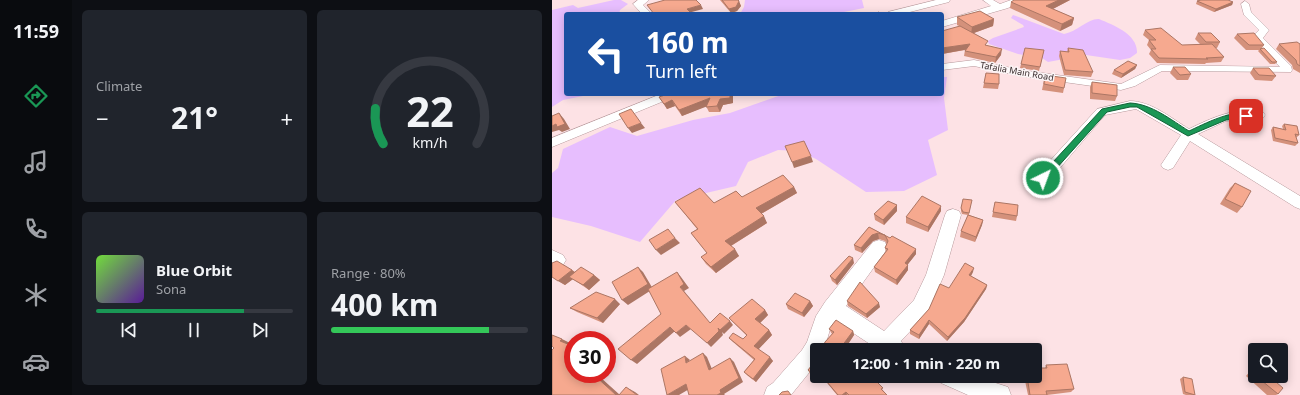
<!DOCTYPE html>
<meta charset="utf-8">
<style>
body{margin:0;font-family:"Noto Sans",sans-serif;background:#20242c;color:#f1f3f6;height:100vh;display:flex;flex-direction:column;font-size:15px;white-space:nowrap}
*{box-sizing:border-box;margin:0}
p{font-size:13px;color:#9ea1a6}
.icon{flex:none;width:22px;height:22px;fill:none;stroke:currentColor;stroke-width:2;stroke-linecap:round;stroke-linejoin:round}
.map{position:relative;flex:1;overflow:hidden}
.details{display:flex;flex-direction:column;gap:10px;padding:10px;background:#0d0f14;width:480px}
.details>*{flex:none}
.banner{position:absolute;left:12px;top:12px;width:380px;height:84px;border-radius:4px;box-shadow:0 2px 10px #0003;background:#1a4fa0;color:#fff;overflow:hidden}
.tools{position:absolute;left:696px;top:343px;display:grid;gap:8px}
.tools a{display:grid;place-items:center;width:40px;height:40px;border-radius:4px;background:#171b24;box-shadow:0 2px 10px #0003;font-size:20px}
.speed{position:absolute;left:12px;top:331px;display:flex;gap:8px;font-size:20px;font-weight:700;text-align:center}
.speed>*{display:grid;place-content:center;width:52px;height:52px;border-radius:50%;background:#171b24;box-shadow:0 2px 10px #0003;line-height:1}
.speed .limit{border:6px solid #d22;background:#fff;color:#111}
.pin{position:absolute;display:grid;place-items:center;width:34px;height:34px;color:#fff;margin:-17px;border-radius:8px;box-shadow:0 2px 6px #0006}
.me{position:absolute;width:44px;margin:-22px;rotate:42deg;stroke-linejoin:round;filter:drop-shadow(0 0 3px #0008)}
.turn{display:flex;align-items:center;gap:14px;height:84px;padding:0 16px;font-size:18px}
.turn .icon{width:52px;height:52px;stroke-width:2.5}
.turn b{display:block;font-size:28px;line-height:34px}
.big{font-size:30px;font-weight:700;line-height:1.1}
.details .widget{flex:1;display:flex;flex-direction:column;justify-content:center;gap:6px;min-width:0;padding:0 14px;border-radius:6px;background:#20242c}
.details .dial{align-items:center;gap:0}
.dial svg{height:104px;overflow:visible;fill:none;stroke:#363941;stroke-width:7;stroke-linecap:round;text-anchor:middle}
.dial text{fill:#f1f3f6;stroke:none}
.song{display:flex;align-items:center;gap:12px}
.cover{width:48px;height:48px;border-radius:6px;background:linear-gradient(135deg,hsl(100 70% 55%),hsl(270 70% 35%))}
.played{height:4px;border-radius:2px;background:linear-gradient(90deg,#1a9755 75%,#363941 75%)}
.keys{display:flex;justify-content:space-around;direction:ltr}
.heat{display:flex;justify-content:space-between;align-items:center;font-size:22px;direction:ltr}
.charge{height:6px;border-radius:3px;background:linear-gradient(90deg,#34c759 80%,#363941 0)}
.details .tiles{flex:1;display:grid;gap:10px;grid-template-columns:repeat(2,1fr)}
.trip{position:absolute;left:258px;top:343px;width:232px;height:40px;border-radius:4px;background:#171b24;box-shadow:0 2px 10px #0003;font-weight:700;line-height:40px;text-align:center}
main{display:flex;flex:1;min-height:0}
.dock{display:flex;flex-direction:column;width:72px;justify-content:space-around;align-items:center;background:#090b0e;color:#9ea1a6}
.dock .icon{width:28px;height:28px}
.dock .on{color:#1a9755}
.dock b{font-size:18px;color:#f1f3f6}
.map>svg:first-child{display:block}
.water{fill:#e7befe}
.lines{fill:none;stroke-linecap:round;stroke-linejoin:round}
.minor-casing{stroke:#b7999c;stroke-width:1}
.minor{fill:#fff;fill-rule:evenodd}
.wall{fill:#d4917b}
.shaded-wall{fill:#ac7664}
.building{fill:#f6a98f;stroke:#ac7664}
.route{fill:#1a9755;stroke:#116237}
.labels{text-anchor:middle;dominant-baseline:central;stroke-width:3;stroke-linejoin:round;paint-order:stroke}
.far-street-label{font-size:9px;fill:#372b2c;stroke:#fcf5f6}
</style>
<main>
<nav class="dock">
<b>11:59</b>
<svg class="icon on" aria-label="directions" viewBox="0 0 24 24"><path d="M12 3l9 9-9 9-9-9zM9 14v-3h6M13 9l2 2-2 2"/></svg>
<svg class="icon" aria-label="music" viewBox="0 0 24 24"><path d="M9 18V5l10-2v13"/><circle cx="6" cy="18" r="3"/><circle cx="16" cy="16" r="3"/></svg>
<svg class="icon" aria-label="phone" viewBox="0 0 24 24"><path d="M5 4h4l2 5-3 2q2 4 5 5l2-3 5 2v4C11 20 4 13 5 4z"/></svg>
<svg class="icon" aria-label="climate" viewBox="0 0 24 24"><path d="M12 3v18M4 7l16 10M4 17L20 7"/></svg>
<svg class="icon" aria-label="car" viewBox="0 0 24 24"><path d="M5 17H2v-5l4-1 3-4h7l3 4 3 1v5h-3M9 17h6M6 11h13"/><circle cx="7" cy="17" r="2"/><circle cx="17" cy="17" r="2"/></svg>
</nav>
<section class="details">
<div class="tiles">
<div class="widget"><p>Climate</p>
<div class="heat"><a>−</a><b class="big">21°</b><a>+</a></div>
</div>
<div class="widget dial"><svg viewBox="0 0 100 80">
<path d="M14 69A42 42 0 1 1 86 69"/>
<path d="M14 69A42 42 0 0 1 8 42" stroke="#1a9755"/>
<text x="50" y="56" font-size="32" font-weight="700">22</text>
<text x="50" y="72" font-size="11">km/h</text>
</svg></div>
<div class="widget">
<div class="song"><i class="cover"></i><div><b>Blue Orbit</b><p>Sona</p></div></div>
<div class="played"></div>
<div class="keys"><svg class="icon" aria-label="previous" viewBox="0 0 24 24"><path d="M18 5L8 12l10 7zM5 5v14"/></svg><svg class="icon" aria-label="pause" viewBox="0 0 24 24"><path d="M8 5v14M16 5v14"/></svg><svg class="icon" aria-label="next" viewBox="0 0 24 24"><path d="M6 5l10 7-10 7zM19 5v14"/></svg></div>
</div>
<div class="widget"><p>Range · 80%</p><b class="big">400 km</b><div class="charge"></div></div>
</div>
</section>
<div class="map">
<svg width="748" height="395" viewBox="0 0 748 395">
<rect width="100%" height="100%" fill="#fde2e5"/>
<path class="water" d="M62,0H69L76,4L68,10L67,14H14V94H41L11,100L0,107V10L21,5L26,8Z
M193,0H310L312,8L282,14H188L192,7Z
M461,15L512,34C524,32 537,18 547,19C561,25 586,34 585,53L578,58L568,60L534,55L496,62L490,58L466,54L437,44L436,41L441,38L472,27L471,25L459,18Z
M390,77H395L392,98L396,130L376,140L385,175L352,191L314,192L264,159L247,151L226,150L196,162L184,186L124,200L88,242L39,226L0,217V173L6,168L11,149L58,127L85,136L141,120L178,113L232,94H390Z"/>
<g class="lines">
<defs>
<path id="minor" d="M86,0H97L91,5L100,14H90L81,4Z
M384,0H398L397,2L350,14H334L336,12Z
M431,0H441L448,4L459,0H470L456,8L390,27V21L439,6Z
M693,1L697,4L699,12L717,30L711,38L739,66L740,70L739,72L610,71L583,86L569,90L469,76L422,66L390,70V64L422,60L469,70L569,84L608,65L728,67L701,39V36L707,30L692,15L689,4Z
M109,94H126L124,96L0,147V138Z
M578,101C599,101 619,118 637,129C659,118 685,106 711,112L713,115L711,118L674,121L646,134L748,196V209L743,207L638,141L621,168L616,170L611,168L609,165L629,135L584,109L553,115L496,182L491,183L486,182L484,178L486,174L545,109Z
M401,209L407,211L409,215L392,275L376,312L349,341L354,350H327L283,321L279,326L272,350H265V363L239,395H212L215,387L221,383L250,350L255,342L264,316L273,302L321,242L327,240L333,242L335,247L333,252L294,306L332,331L362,300L374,275L393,215L395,211Z
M0,250L11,255L14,260L11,265L5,267L0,266Z
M386,376H422L456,387L459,395H416L389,383Z"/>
</defs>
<use href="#minor" class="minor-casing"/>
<use href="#minor" class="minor"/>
</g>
<path class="wall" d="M168,0H186L189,6L185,11L179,13Z
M483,0H518L501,9L522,18L520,25L508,31L458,8L459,2Z
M645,1L681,2L680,5L662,12L644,4Z
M405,17L442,19L441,26L422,33L435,46L449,55L443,63L412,56L413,50L390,54L407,26L405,25Z
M593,30L630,45H649L643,39L646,33L668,42L665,48H663L672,57L669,62L654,63L653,64L605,63L597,54L599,50L595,45L597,40L591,35Z
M685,34L712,45L710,48L725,62L723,64H718L706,51L707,50H694L682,38Z
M727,44H748V73L741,69L740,65L724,49Z
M516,48L541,72L539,77L512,75L507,56L508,51L515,52Z
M492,50L487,71L468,68L469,64Z
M585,65L583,69L569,78L560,74L562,70Z
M621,67L639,74L636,80H625L618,73Z
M701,68L724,76L720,81L703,80L698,73Z
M434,73L447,84L446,89L431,88Z
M493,75L512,88L511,93L490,90Z
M540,82L565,96L563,101L538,99V87Z
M107,97L181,103L171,105L168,112H157L154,106L130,116L123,106L115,109Z
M732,124L747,135L744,138L746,143L743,146L721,141L719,130L721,127L731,129L730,126Z
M683,183L690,207L685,213L668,204L678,188Z
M242,187L245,193L209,214L215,223L179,246L187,256L164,273L154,264L149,257L155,253L139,233L145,229L123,202L162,203L190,197Z
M443,202L465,216L464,221L440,217Z
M419,203L417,215L431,220L430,225L423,242L408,237L409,231L416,215L410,214L409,211V208Z
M345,211L332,225L323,220L322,214Z
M389,211L376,232L354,223V217Z
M317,227L338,238L364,254L355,265L356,270L345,285L323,272L322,267L334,252L333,248L335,244L333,241L327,239L321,241L310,253L303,250L302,245Z
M0,263L20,270L23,272L42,275L48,280L37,290L21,279L13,285L0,277Z
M302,263L285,285L280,281L278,276Z
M421,272L419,276L435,285L434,289L412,322L395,341L377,324L367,339L358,334V330L397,288Z
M258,301L261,306L252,317L236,309L234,304Z
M295,301L328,307L315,318L296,306Z
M68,304L51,323L25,312L18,308Z
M213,310L216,315L208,323L217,330L220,335L206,349L221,361L204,382L196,376L192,372L202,360L181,342L177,338L191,339L195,336L177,318Z
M277,329L301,331L302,335L293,349L271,347L280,334Z
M264,360L319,376L335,395H285L271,378L268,382L258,374L256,370Z
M494,365L522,389L519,392L495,395H476L472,376H483L493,368Z
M703,368V376H717L726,394L724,395H715L694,376L699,370Z
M631,377L643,395H634L631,394L628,379Z"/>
<path class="shaded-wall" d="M507,0H518L493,13L494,6Z
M187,1L189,6L185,11L179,13L177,9Z
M681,2L680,5L662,12L664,9Z
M149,5L151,9L136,13L135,9Z
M522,18L520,25L508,31L510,24Z
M442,19L441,26L419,34L420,27Z
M418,44L417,49L390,54V48Z
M450,49L449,55L443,63L444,57Z
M585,65L583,69L569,78L571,74Z
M178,94H181V103L171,105L168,112L165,106L168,99Z
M158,98L161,104L130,116L127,110Z
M120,100L123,106L115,109L112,104Z
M7,113L12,119L18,129L10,132L7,130L0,132V126Z
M89,123L93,128L80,133L76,128Z
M259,156L261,162L242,168L240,162Z
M242,187L245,193L207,215L204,208Z
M345,205V211L332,225L331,220Z
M389,206V211L376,232V227Z
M212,216L215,223L177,247L173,241Z
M431,220L430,225L423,242L424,237Z
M326,233L327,239L321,241L310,253L309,248L320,235Z
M123,238L128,243L109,255L104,250Z
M183,249L187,256L164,273L159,267Z
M364,249V254L353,268V263Z
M301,258L302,263L285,285L283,280Z
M356,265V270L345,285L344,280Z
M86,267L91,272L101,289L76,305L70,300Z
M422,268L421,272L417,279V275Z
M20,270L26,275L17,277L21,279L13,285L6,281Z
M125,272L129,277L137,288L132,291L162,327L128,287Z
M42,275L48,280L37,290L31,285Z
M435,285L434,289L412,322L395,341L396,337Z
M63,299L68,304L51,323L45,318Z
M258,301L261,306L252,317L250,313Z
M327,303L328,307L315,318L314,314Z
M213,310L216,315L207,324L203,319Z
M377,320V324L367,339V335Z
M178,321L181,325L172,334L168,330Z
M134,325L139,329L128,337L124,333Z
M118,327L123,331L85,364L79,360Z
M166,328L170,332L171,335L159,347L155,343Z
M217,330L220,335L205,351L202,346Z
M301,331L302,335L292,350L290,346Z
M10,339L20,344L18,346L8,341Z
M151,353L155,357L162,374L157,370Z
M133,356L138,360L134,363Z
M218,357L221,361L204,382L201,379Z
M178,358L182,362L191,382L172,394L173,395H165L168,390Z
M55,362L59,364L55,369Z
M41,374H51L48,377L68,395H64Z
M268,376H270L271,378L268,382L266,378Z
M134,384L139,388L127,395H115Z
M74,387L83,392L87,395H85Z
M294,392L295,395H290Z"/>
<path class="building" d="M113,0H144L149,5L135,9L140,14H102L95,5Z
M170,0H186L187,1L184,7L177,9Z
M462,0H507L494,6L522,18L510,24L459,2Z
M649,0H676L681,2L664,9L645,1Z
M428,11L442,19L420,27L405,17Z
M327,12L329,14H321Z
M408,26L436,41L433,45L450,49L444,57L413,51L418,44L390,48V31Z
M609,28L630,45L660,44L672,57L654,58L656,59L607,58L599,49H604L597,40H604L593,30Z
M646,33H659L668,42H654Z
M702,33L712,45H697L685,34Z
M745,42L748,44V66L745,64L744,60L727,44Z
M473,48L492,50L488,67L469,64Z
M516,48L531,50L541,72L513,70L508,51L517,52Z
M712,48L725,62H720L708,49Z
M576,61L585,65L571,74L562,70Z
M621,67H633L639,74L628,75Z
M701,68H717L724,76L707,75Z
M434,73L447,74V84L432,83Z
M493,75L514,78L512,88L492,84Z
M540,82L565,85V96L540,93Z
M116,94H178V98L168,99L165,106L154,107L158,98L127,110L120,100L112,104L107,97Z
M79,109L89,123L76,128L67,114Z
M7,113L13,124L5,127L4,124L0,126V116Z
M732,124L745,126L747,135L743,134L746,143L723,138L721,127L734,130Z
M252,141L259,156L240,162L233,146Z
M231,175L242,187L204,208L212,216L173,241L183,249L159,267L149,257L155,253L139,233L146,229L123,202L148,188L162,203L184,191L190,197Z
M683,183L699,191L690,207L673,199Z
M370,196L389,206L376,227L354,217Z
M411,199L420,200L417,213L411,212L409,208Z
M336,201L345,205L331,220L322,214Z
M443,202L466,205L465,216L441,212Z
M416,215L431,220L424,237L409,231Z
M317,227L338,238L340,236L364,249L353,263L356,265L344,280L322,267L336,249L333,248L336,241L333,235L326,233L320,235L309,248L302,245Z
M116,229L123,238L104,250L97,240Z
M297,256L301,258L283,280L278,276Z
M5,261L20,270L6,281L0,277V263Z
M413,263L422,268L417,275L435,285L413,318L396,337L377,320L367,335L358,330L377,309L388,284L397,288Z
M29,267L42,275L31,285L17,277Z
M86,267L96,284L70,300L60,282Z
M125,272L132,284L128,287L158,323L168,313L178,321L168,330L166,328L167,331L155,343L134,325L124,333L118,327L79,360L66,349L109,314L96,289Z
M308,282L327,303L314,314L295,301Z
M44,292L63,299L45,318L18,308Z
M243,293L258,301L250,313L234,304Z
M200,299L213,310L203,319L217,330L202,346L218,357L201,379L192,372L203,359L177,338L181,333L191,339L195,335L177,318Z
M284,320L301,331L290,346L293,350H266L268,347H271L273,342L282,332L277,329Z
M0,335L10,339L8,341L21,346V374H41L64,395H0V350L2,348L0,346Z
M265,351V376H268L266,378L256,370L264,360V352Z
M151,353L157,370L178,358L187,378L168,390L169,393L165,395H137L134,384L115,395L109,369L133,356L134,363Z
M515,364L522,389L494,391L495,395H478L475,376H483V368H495L494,365Z
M703,370V375L700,373Z
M270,376H319L331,388L329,389L335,395H297L294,392L290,395H286Z
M704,376H717L731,388L726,394Z
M631,377L640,379L643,395L633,392Z
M74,387L85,395H67Z
M236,391L239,395H227L230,392Z"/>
<path class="route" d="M578,103C600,104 619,120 637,131C650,125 686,106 698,116L694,118L674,120L636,136L585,107H578L555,112L494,180H488L487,178L488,176L550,109Z"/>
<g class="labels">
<g class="far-street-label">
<text transform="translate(465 71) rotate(10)">Tafalia Main Road</text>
</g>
</g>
</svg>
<div class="tools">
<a><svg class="icon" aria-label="search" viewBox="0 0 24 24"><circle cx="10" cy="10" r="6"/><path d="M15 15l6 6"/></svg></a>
</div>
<div class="speed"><div class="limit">30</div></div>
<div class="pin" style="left:694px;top:116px;background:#d93025"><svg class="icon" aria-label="arrive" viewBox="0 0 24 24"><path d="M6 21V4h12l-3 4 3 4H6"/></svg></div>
<svg class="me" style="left:491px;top:178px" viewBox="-20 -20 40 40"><circle r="17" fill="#1a9755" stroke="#fff" stroke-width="3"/><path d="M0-11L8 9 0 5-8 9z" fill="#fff"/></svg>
<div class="trip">12:00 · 1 min · 220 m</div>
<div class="banner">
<div class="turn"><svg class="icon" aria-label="left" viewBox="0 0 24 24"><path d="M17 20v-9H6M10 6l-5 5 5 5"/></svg><div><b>160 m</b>Turn left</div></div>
</div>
</div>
</main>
